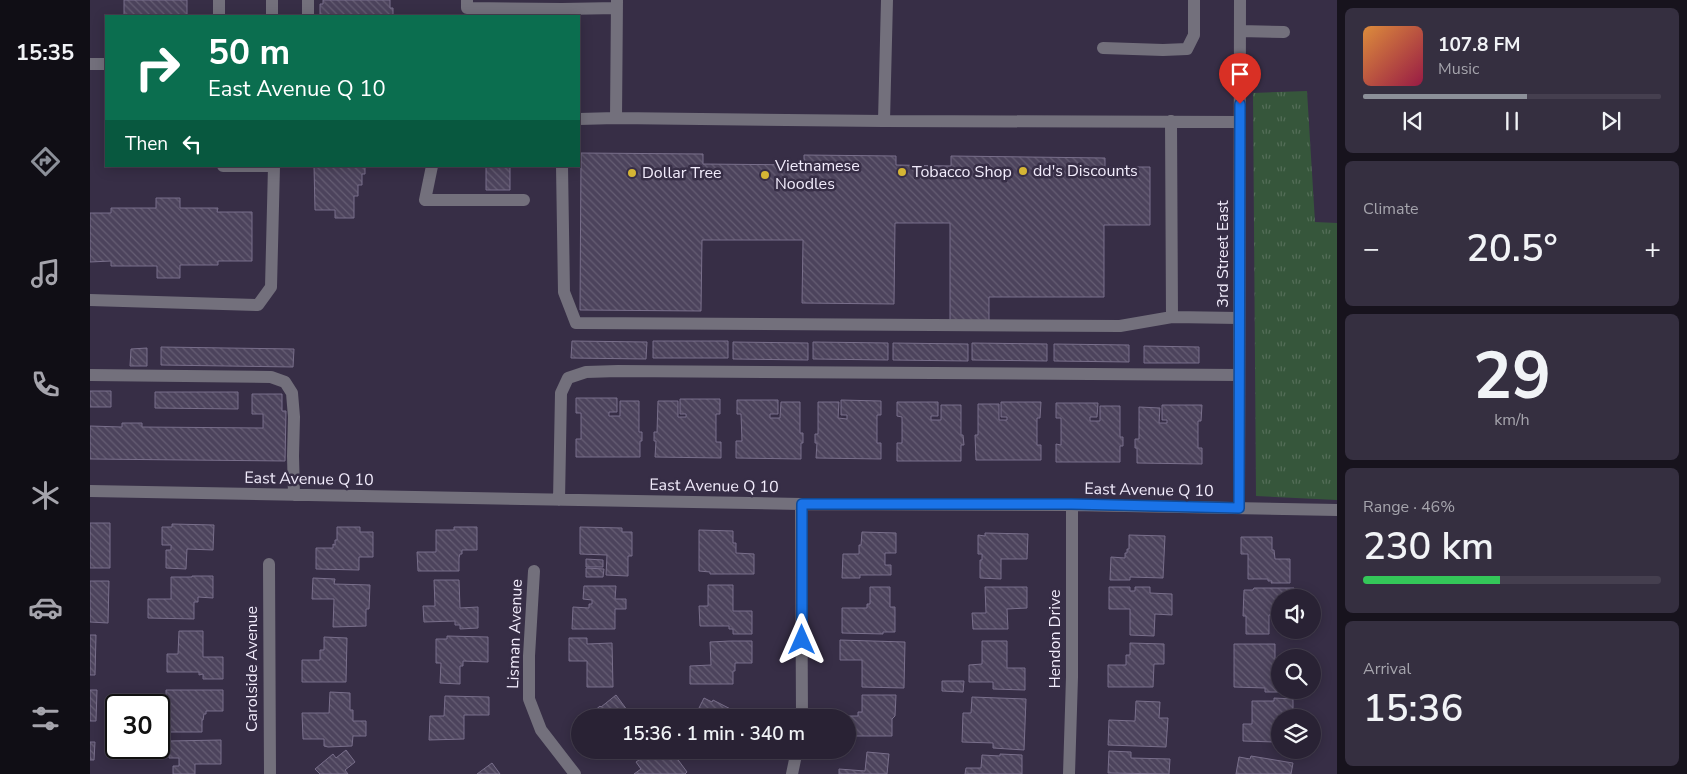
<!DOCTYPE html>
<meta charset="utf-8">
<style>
body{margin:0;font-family:"Nunito Sans",sans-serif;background:#352f40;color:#f1f3f6;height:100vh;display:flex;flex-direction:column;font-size:19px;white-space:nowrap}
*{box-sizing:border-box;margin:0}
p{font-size:16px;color:#a5a4ac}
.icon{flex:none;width:28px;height:28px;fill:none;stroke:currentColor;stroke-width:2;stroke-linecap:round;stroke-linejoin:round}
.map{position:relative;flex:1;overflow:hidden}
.side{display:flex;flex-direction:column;gap:8px;padding:8px;background:#17131d;width:350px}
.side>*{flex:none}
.guide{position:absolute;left:15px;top:15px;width:475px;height:152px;border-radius:0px;box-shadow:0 2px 12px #0003,0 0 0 1px #453f4f;background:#0b6e4f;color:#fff;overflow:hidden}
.tools{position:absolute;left:1181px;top:589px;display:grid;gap:10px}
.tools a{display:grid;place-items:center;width:50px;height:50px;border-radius:50%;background:#292234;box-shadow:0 2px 12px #0003,0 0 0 1px #453f4f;font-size:25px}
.speed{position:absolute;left:15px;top:694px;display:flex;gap:10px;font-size:25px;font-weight:700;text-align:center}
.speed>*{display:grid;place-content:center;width:65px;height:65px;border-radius:50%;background:#292234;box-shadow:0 2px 12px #0003,0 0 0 1px #453f4f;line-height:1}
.speed .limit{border:2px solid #111;border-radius:8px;background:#fff;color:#111}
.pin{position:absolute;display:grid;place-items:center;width:42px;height:42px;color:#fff;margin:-51px -21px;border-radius:50% 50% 50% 0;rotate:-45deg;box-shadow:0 0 5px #0007}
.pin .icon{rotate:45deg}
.me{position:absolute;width:55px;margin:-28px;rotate:0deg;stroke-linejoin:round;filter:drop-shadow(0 0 4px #0008)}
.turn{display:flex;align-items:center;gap:18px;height:105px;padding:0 20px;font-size:22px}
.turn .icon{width:65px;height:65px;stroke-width:2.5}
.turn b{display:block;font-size:35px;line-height:42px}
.then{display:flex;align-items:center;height:48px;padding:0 20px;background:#0003;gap:10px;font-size:19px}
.big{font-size:38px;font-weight:600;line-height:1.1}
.side .widget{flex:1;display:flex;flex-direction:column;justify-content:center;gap:8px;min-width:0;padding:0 18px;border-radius:8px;background:#352f40}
.side .dial{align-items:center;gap:0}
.dial b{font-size:65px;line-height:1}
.song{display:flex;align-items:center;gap:15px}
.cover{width:60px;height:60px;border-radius:8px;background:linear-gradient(135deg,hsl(30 70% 55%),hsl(340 70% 35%))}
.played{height:5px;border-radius:2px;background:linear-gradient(90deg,#8c9099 55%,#453f4f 55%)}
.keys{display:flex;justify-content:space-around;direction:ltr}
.heat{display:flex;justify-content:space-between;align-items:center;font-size:28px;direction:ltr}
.charge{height:8px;border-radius:4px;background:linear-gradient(90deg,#34c759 46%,#453f4f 0)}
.trip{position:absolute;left:481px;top:709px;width:285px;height:50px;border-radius:25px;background:#292234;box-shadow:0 2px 12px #0003,0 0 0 1px #453f4f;font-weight:600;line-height:50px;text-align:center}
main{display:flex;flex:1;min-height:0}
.tab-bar{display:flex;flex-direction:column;width:90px;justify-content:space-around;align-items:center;background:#100e15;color:#a5a4ac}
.tab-bar .icon{width:35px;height:35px}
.tab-bar .selected{color:#8c9099}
.tab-bar b{font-size:22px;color:#f1f3f6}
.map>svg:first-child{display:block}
.grass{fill:url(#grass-tufts)}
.building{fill:url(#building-back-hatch);stroke:#796f8b}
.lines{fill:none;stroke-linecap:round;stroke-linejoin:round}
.minor{stroke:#73707c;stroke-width:12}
.route-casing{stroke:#114b97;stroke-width:12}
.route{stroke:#1a73e8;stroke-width:9}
.poi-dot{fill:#d5b534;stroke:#372e46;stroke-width:2}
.labels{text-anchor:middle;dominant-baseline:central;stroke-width:5;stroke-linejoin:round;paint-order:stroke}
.poi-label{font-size:16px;fill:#f2ecfc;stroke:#372e46;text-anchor:start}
.street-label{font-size:16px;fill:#f2ecfc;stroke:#372e46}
</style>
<main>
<nav class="tab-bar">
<b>15:35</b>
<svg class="icon selected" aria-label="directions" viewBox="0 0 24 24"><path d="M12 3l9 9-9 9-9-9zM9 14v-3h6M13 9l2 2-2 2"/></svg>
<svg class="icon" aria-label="music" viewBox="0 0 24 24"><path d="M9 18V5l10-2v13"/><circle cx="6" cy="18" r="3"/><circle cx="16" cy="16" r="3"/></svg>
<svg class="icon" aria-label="phone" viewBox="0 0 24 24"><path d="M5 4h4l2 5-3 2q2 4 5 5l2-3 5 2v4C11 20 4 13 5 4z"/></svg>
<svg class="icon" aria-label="climate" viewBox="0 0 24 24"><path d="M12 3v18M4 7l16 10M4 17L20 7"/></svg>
<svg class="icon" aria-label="car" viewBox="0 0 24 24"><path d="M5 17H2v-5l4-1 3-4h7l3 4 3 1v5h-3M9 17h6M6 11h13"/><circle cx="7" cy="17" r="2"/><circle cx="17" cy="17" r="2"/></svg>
<svg class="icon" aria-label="filters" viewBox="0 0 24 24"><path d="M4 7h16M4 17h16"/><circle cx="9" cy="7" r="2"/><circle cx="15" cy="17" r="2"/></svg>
</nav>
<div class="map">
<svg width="1247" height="774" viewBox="0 0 1247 774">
<defs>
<pattern id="grass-tufts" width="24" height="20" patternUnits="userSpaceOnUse" patternTransform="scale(1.25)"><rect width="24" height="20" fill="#36563b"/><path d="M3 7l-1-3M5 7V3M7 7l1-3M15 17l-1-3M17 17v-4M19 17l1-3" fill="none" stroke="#546e58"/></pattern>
<pattern id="building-back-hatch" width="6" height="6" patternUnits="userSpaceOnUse" patternTransform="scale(1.25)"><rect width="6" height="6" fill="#4c435c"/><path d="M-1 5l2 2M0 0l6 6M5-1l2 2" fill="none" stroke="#665e74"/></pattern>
</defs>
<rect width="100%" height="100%" fill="#372e46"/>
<path class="grass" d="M1217,91L1225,222L1247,223V500L1166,496L1163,93Z"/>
<path class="building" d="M34,0H97V16H34Z
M233,0H300V8H303V16H230V4H233Z
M491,153L613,154V164L714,165V155L806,156V165L861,166V156L1015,158V167H1060V225H1014V297H899V322H860V223H805L804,304L712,303L713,240H612L611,311L490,310Z
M224,166H275V174H272V185H268V196H264V218H245V210H225Z
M396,166H420V190H396Z
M66,198H90V208H128L127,212H162V261H128V265H90V278H67V266H21V261L0,262V213H21V208H66Z
M482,341L557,342L556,359L481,358Z
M563,341H638V358H563Z
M643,342L718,343V360L643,359Z
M723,342L798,343V360L723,359Z
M803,343L878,344V361L803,360Z
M882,343L957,344V361L882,360Z
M964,344L1039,345V362L964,361Z
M1054,346L1109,347V363H1054Z
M71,347L204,349L203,367L71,365Z
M57,348V366H40L41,349Z
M0,391H21V407H0Z
M65,392H148V409L65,408Z
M162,394H192V411H196L195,461L0,459V426L32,427V423H52V427L173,428V414H162Z
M486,398H527V412H519V416H530V401H549V432H552V441H550V457H486V439H491V413H486Z
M590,399H630V414H626V442H631V458L565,457L566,441H564V432H567L568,401H588V417H596V414H590Z
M647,400H688V414H680V418H690L691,402H710V433H713V443H711V459L646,458V441H652L651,414H647Z
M751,400L791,401V415H787V443H791V459L726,458L727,443H725V434H728V402H749L748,418L757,419V415H751Z
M807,402H848V416H841V420H851V405H871V435H873L874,445H871V461H807V443H812V417L807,416Z
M911,402H951L950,418H947V445H951V460H886L885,435H888V404H909V420H917V417H911Z
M966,403H1008L1007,417H1000V421H1010V406H1030V437H1033V446H1030V462H966V444L971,445V418H966Z
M1072,405H1112L1111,421H1108V448H1112V464L1047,463V448H1045V439H1049V407L1070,408L1069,423H1077V420H1072Z
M0,523H20V568H0Z
M82,524L124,525L123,550L97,549L96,569L76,568V550H81V545H72V527H82Z
M247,527H270V532H283V557H269V570L226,569V548H243V544L245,545V540H247Z
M364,527H387V550H372V554H370L369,558V571H328L327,552H346V530H364Z
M490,527L532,528V532H542V556H538V576L516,575L517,555L490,554Z
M609,530L643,531V543H646V553L664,554V574H620V572L609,571Z
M772,532L806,533V553H795V565H801V575H770V578H752L753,554H769V545H771Z
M895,533L938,534L937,559H911V579L890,578V560H892V554H888V535L895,536Z
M1039,535L1075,536L1073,578L1040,577V580H1020L1021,557L1035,558V553H1037V549H1039Z
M1151,537H1182V550H1184L1185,559H1200V583H1181L1182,581H1178V579H1158V554H1151Z
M496,559L513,560V567H496Z
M496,568L514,569L513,577H496Z
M102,576H123V598L108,597V602H104V619L58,618V599H81V577H102Z
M223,578L245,579L244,584L280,585L279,609H276V626L243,627L244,599H222Z
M344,580H369L370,608L388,607V628L370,629V625H365V621L334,622L333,606H345Z
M0,581H19L18,623L0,622Z
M618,585H643V611H662V634H643V629H639V626H610L609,606H618Z
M494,586H526L525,599H536V609H525V629H482L483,607L499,608V604H502V600L493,599Z
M780,587H800V607H805V632H793V634L752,633V608H777V604H780Z
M895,587H937V608L917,609L918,629H883L882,613H896Z
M1019,587H1040V591H1045V587H1060V593L1082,594V615L1065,614L1064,636L1040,635V609H1019Z
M1164,588H1204V598H1190V615H1179V634H1156V616H1153L1154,590H1163Z
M89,631H113V657H133V679H113V674L109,675V672H77V654H88Z
M0,635H6L5,675H0Z
M357,636L398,637V662L373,661V666H370V684L350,683L351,663H346V639H357Z
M234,637L257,638L256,682H212V660H230V650H234Z
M479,638H497V644L522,643L523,687H497V661H479Z
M750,640L815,642L814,688L772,687V660H750Z
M640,641H662V663H645V671H643V684H600V666L621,665L620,642Z
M892,641H917V668H935V690L903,689V682H879V665L892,664Z
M1040,643L1074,644V664H1064L1063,687H1018V665H1036V655H1040Z
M1144,644H1185V671H1190V690H1204V692H1175V688L1144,687Z
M852,681H874L873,692L852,691Z
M0,690H7L6,721H0Z
M76,690H133V711H116V714H114L113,720H112V732H76Z
M240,692L260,693V710H263V721H276V736H263L262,746L238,747L234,746V739H213L212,713H239Z
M526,695L543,718H496L510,706L511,707Z
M772,695H806L805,716L802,719V736H758V718H751V716H768V712H772Z
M355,696L399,697V715H374V739L339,740L340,716H354Z
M882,697L936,699L934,750L903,748V743L872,742L873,713H881Z
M614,698L622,702L623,700L658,718H604Z
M1184,698L1203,699V718H1190L1188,724H1185L1184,742L1153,741V724H1162V701H1184Z
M1046,701L1070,702L1069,718H1078L1076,747L1018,745L1019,720L1045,721Z
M131,740V764H105V774H83V766H89V758H79V741Z
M0,742H5L4,760H0Z
M256,750L265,762L255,770L258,774H230L225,769L243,754L246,758Z
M562,751L567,758L574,753L578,759L580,758L581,760L586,757L597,772L595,774H544L551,769L546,762Z
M1019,751L1041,752V758L1080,759L1079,774L1018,773Z
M777,752L799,754L797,774H749V769L775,771Z
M910,754L932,755V774H875L876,768H891L892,755L910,756Z
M1161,756L1203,763L1201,774H1146L1149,757L1160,759Z
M402,763L410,774H387Z"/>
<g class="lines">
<path class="minor" d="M129,0V16
M182,0V16
M218,0V16
M377,0V8L472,9V16
M527,0L526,118L794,121
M797,0L794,121L1150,122
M472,9L527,8
M1150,31L1194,32
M1013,48L1073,50L1097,49L1104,35V0
M0,64H16
M489,119L526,118
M1081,121L1082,317L1149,318
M342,166L335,200H434
M472,166L474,292L486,323L1030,326L1082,317
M0,300L168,305L181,287L184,166H133
M0,375L181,377L195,382L202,393L204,417L203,456L204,495
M0,491L711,504L982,505L1247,510
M469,500L471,393L478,378L496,372L528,371L1149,375
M711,504L712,718
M1149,508L1150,0
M179,564L180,774
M444,571L439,656V699L451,730L485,774
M702,774L707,750
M979,774L982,677V505"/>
</g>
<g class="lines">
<defs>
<path id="route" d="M712,640V504H982L1149,508L1150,104"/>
</defs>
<use href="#route" class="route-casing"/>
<use href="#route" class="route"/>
</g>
<g class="poi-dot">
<circle cx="933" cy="171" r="5"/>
<circle cx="812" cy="172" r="5"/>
<circle cx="542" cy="173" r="5"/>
<circle cx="675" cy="175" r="5"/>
</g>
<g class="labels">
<g class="poi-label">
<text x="685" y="166">Vietnamese<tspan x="685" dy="18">Noodles</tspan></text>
<text x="943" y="171">dd's Discounts</text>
<text x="822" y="172">Tobacco Shop</text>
<text x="552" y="173">Dollar Tree</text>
</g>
<g class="street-label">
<text transform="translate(1133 254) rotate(-90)">3rd Street East</text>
<text transform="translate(219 479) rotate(1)">East Avenue Q 10</text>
<text transform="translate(624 486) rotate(1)">East Avenue Q 10</text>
<text transform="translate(1059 490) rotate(1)">East Avenue Q 10</text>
<text transform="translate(425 634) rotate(-88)">Lisman Avenue</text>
<text transform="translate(965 639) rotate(-90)">Hendon Drive</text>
<text transform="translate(162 669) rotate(-90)">Carolside Avenue</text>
</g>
</g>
</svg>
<div class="tools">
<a><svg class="icon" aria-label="sound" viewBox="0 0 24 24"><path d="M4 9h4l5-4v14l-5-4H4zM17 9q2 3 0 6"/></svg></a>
<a><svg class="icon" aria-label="search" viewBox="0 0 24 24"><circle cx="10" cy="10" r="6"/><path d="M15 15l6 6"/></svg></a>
<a><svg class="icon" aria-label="layers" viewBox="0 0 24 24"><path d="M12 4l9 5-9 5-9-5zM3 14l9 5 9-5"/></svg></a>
</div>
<div class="speed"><div class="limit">30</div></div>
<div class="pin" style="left:1150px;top:104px;background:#d93025"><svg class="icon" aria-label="arrive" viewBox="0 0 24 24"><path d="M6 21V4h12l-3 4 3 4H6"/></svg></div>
<svg class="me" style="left:712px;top:640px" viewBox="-20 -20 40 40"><path d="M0-17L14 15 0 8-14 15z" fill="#1a73e8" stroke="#fff" stroke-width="4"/></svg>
<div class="trip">15:36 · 1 min · 340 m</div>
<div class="guide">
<div class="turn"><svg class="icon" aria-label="right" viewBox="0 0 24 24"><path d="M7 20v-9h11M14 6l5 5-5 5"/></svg><div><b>50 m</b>East Avenue Q 10</div></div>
<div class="then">Then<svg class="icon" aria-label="left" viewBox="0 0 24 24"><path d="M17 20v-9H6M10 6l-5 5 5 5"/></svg></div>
</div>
</div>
<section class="side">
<div class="widget">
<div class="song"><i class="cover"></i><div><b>107.8 FM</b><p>Music</p></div></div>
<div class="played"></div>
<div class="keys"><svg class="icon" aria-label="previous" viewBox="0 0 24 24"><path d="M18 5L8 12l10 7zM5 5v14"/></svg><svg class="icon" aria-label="pause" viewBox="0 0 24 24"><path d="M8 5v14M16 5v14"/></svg><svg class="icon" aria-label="next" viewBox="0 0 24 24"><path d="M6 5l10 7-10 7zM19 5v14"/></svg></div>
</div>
<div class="widget"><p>Climate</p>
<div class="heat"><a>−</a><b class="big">20.5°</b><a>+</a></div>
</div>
<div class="widget dial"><b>29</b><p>km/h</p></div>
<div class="widget"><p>Range · 46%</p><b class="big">230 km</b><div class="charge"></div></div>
<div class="widget"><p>Arrival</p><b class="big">15:36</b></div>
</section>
</main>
